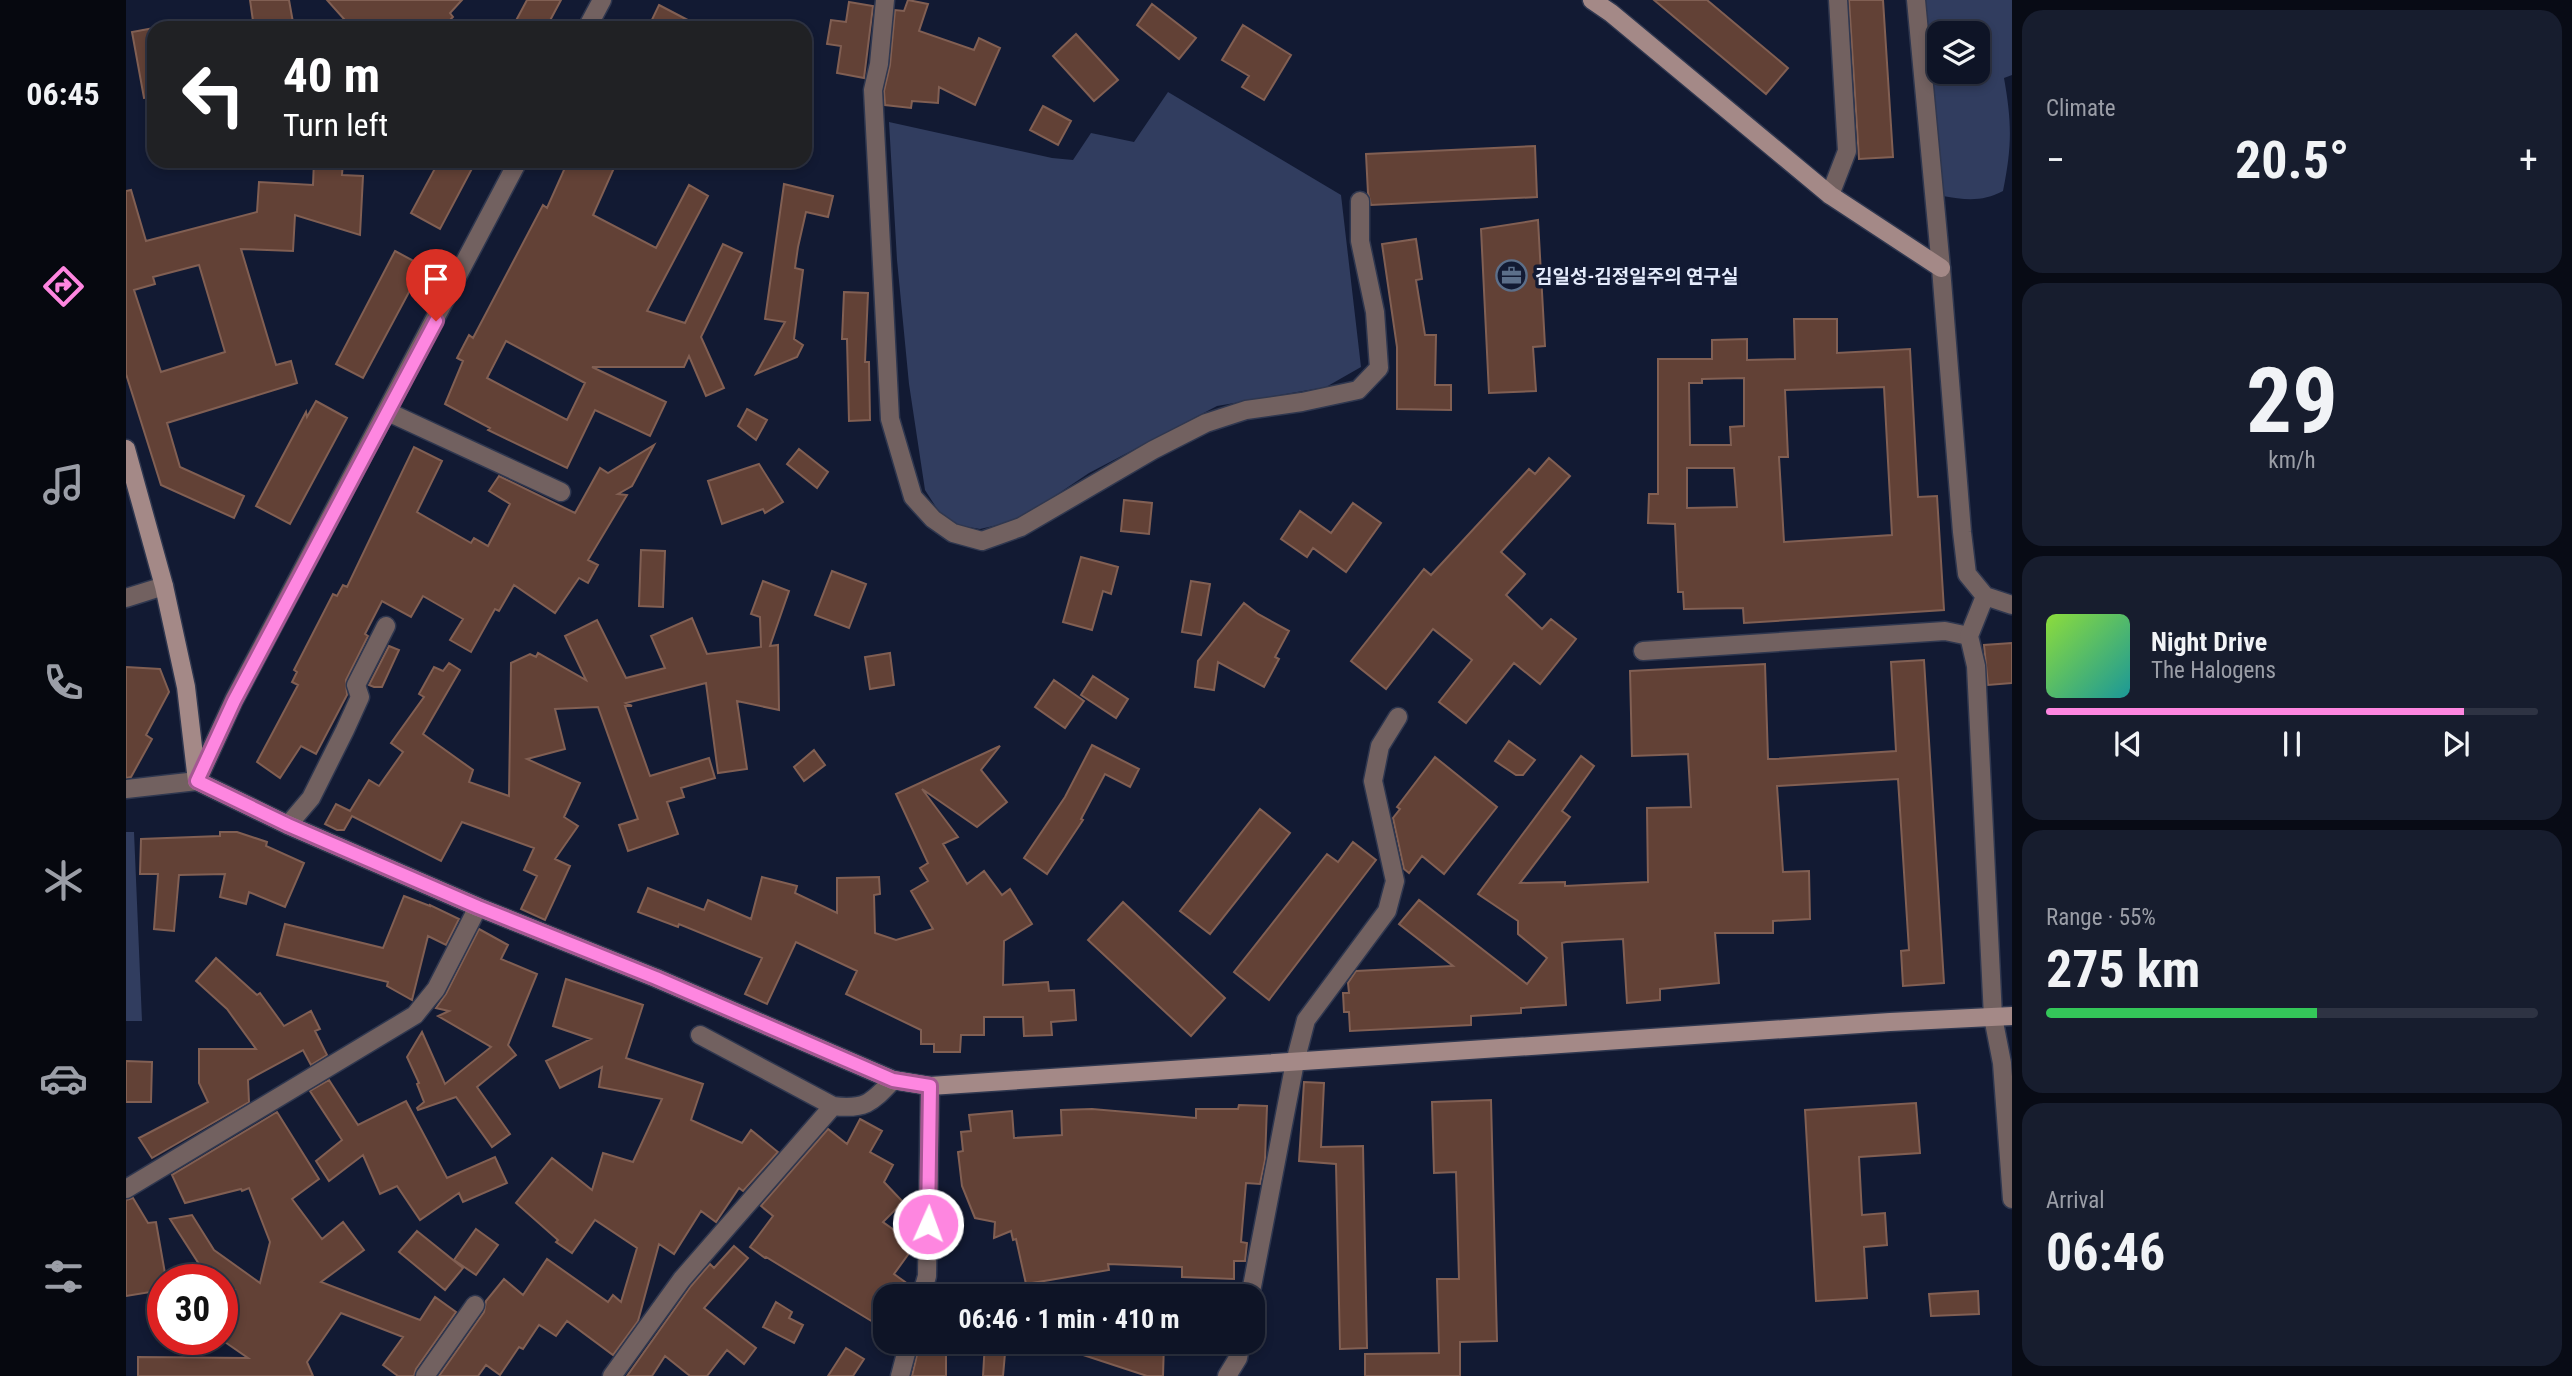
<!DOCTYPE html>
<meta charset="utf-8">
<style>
body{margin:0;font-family:"Roboto Condensed","Noto Sans KR",sans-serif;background:#171d2e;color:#f1f3f6;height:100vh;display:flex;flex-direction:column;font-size:26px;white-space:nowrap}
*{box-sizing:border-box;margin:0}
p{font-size:23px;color:#9b9ea7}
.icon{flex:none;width:38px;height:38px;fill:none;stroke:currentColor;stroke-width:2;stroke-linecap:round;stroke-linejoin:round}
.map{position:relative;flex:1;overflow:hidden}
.panel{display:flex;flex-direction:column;gap:10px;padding:10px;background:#080b15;width:560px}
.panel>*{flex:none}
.banner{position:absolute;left:21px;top:21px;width:665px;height:147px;border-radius:21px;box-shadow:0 4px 10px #0003,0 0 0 2px #2e3343;background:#202124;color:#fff;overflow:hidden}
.fabs{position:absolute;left:1801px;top:21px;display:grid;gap:14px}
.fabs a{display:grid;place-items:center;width:63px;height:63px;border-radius:14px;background:#0e1426;box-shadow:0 4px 10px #0003,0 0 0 2px #2e3343;font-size:35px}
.speed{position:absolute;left:21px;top:1264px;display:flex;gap:14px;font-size:35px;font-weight:700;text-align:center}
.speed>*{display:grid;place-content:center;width:91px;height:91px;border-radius:50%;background:#0e1426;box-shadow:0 4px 10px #0003,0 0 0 2px #2e3343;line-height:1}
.speed .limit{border:10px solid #d22;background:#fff;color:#111}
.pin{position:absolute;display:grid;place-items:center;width:60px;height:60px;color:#fff;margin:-72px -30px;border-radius:50% 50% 50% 0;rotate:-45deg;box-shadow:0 0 7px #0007}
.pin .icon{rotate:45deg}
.me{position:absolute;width:77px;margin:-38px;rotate:2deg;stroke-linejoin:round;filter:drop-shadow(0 0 5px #0008)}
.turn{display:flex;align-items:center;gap:24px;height:147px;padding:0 21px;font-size:32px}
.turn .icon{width:91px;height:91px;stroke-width:2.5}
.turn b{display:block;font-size:49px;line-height:60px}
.big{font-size:52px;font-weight:700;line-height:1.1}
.panel .tile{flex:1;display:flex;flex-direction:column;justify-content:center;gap:10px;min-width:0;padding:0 24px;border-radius:21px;background:#171d2e}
.panel .dial{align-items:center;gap:0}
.dial b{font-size:91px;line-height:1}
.song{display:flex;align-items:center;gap:21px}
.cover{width:84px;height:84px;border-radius:10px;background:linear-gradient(135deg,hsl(90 70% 55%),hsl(180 70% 35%))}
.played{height:7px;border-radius:4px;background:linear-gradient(90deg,#fe86e0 85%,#2e3343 85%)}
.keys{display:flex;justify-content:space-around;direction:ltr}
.heat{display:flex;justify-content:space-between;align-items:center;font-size:38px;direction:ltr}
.charge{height:10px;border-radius:5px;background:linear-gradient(90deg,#34c759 55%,#2e3343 0)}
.trip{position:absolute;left:747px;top:1284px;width:392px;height:70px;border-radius:21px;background:#0e1426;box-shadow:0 4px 10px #0003,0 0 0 2px #2e3343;font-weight:700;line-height:70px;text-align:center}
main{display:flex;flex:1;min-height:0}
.dock{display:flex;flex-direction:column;width:126px;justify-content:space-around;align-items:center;background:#06080f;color:#9b9ea7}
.dock .icon{width:49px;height:49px}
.dock .selected{color:#fe86e0}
.dock b{font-size:32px;color:#f1f3f6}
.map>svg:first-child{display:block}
.green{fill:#313d5f;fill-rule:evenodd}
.building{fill:#624136;stroke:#815f53;stroke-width:2;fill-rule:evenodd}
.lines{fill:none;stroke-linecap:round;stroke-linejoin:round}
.minor-casing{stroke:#2f374f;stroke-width:21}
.tertiary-casing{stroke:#2f374f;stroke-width:21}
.secondary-casing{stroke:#2f374f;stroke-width:21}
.minor{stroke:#726160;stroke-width:18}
.tertiary{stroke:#726160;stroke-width:18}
.secondary{stroke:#a48987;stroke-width:18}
.route-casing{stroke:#a55792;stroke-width:18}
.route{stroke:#fe86e0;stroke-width:12}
.labels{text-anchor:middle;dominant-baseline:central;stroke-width:7;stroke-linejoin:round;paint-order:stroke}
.poi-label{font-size:19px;font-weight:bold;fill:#e3eafb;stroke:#121a33;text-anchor:start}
</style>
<main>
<nav class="dock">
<b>06:45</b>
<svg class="icon selected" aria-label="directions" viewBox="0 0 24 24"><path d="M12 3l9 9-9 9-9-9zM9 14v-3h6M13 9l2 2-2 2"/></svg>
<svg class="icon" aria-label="music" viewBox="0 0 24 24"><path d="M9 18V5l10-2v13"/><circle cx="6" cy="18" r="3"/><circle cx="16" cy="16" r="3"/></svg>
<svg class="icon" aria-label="phone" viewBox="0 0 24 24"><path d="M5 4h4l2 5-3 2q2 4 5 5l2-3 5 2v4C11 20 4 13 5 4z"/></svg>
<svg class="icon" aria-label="climate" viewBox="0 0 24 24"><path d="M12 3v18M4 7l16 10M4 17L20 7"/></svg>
<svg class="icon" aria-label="car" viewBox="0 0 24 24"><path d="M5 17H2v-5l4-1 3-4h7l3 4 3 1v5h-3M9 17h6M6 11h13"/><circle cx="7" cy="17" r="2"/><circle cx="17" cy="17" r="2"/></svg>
<svg class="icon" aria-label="filters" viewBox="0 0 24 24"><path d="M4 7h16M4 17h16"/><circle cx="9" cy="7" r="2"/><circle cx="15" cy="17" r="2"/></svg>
</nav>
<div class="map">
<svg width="1886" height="1376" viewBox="0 0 1886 1376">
<rect width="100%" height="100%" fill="#121a33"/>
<path class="green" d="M1796,0H1886V75L1878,78C1886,123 1886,147 1877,191C1857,202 1839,200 1817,196ZM1813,33H1852V72H1813Z
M1042,92L1215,195L1235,367L1200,387L1091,406L963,473L902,514L876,524L854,529L831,525L815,515L799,490L783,384L771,260L763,122L926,158L947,160L965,133L1008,142Z
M0,832H8L16,1021H0Z"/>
<path class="building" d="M124,0H163L168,28H128Z
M201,0H336L324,13L327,17L316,28H226Z
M401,0H435L420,28H386Z
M782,0L802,4L793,31L848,50L853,38L874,48L849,105L813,87L812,103L786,101L785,108L759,105L758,91L764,65L769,10L778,11Z
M1528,0H1581L1662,68L1640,94Z
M1723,0H1757L1767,157L1733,159Z
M723,2L747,6L738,78L711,73L715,46L701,44L705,20L720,22Z
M1026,4L1070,38L1053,59L1011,25Z
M533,5L577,28H522Z
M1117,25L1165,55L1138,100L1116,87L1123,76L1096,60Z
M28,28V97L18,98L6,32Z
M950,34L992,80L968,101L927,56Z
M917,106L945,121L932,145L904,130Z
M1409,146L1411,197L1245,205L1242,193L1240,154Z
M188,161H217L216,175L237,176L234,235L169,215L167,251L115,249L150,365L165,361L171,383L41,423L54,467L118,496L108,518L35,485L0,374V191L5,190L20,241L131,212L133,182L187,185ZM73,265L99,352L35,372L8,290L29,284L27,277Z
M313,161H350L314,229L285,213Z
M442,161H473L488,168L467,215L530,248L563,185L582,196L521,311L559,323L597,244L616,253L575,337L598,388L580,396L563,356L558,367H466L540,402L524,436L469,410L441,468L362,430L364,428L319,404L337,361L331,358L343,335L347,338L417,205L421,208ZM380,341L459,383L441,420L361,378Z
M658,184L707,196L702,217L680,212L672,247L669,268L677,270L668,339L677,345L671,357L630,374L659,322L639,319Z
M1412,220L1419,346L1407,347L1410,391L1363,393L1355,229Z
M1290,239L1296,279L1290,280L1299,335H1310L1309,385H1325V410L1271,409V347L1256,244Z
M269,251L297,266L237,378L210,364Z
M718,292L742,293L739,362H743L744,420L723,421L721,339H716Z
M1668,319H1711V353L1784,349L1792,497L1811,496L1818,610L1618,623L1617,608L1558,609L1557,592H1552L1549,524L1522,523L1523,494H1532V359H1586V340L1621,339V360L1669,359ZM1618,378V426L1604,427L1605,445H1564L1563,383H1576V379ZM1758,387L1766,535L1658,542L1653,457H1662L1659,390ZM1561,468H1608L1611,507L1561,508Z
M190,401L221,418L164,524L130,506L180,412L181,417Z
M621,409L641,420L630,440L612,426Z
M528,445L506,486L492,494L501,495L462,560L472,565L462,583L453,578L429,613L388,585L373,611L369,609L345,652L324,640L337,619L297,596L285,617L256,601L239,634L242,636L220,680L221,695L190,754L175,746L154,778L131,762L172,685L166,682L171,672L168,670L207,594L211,596L217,585L221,587L288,447L316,461L291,512L345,543L348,538L362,546L384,504L363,491L373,476L449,513L474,468L482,473Z
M673,449L702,472L691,488L661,464Z
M1423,458L1444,476L1375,552L1399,574L1380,595L1416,629L1425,619L1450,639L1414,684L1388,663L1340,723L1313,702L1346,660L1307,629L1260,689L1225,661L1298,569L1305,575L1403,469L1409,474Z
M633,464L657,502L639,513L637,509L596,524L582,481Z
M998,500L1026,503L1023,534L995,531Z
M1227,503L1255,523L1220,572L1187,548L1181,557L1155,539L1174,511L1205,533Z
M515,550L539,551L537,607L513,606Z
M955,557L992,567L985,594L977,591L966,630L937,622Z
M706,571L740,584L723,628L689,615Z
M637,581L663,591L644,646L652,645L653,710L611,701L621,769L592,773L580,683L500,703L506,706H499L524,776L583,758L589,778L555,788L558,797L541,802L552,834L502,851L493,825L512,819L472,707L429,709L439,749L401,759L454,783L438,817L452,826L429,859L444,866L419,920L395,909L411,876L398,870L408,848L336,822L315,861L226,816L218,830H211L199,824L210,804L224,811L243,780L253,786L277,752L265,743L298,697L293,694L308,667L317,671L323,663L334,670L297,734L347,770L343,782L383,796L385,663L404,654L410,657L412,653L460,680L439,636L471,620L500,678L539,668L525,636L566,618L581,654L635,647L634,617L625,614Z
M1065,581L1084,584L1075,635L1056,632Z
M1118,603L1132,614L1163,631L1149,657L1153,659L1138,687L1092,662L1088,690L1069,687L1072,661Z
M1886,643V683L1862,685L1858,645Z
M263,646L273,650L256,687H248L243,685Z
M764,653L768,685L744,689L739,657Z
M1798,660L1818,983L1777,986L1775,951L1783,950L1772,779L1651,786L1657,872L1683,871L1684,919L1647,921V933H1589L1593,983L1534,989V1000L1501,1003L1497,939L1440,942L1436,943L1440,1005L1395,1008V1013L1345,1016V1025L1224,1031L1223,1012H1218L1217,993H1223L1222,983L1230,971L1327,966L1273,924L1293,900L1401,984L1421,958L1392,934V921L1352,894L1455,756L1468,766L1436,811L1444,817L1394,883L1439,882V886L1522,882L1521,808L1565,807L1562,754L1506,756L1504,671L1639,664L1642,759H1649L1770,751L1765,662Z
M0,667L34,669L43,692L20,735L26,739L5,777L0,778Z
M967,676L1002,699L990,718L955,695Z
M928,680L958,701L939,728L909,707Z
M1383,741L1409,760L1397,775H1390L1369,761Z
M966,745L1013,769L1004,787L979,774L955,819L957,820L921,874L898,858L939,797Z
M874,746L855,770L881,802L851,827L796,789L832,837L817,844L841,884L858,871L876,895L884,889L906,924L878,941L877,985L922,982L923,991L948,990L950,1020L925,1022L926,1035L898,1036L897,1017H858V1035H835L834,1052H808V1044H795V1030L720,994L731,971L670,942L641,1004L619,994L636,958L553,924L552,927L512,912L522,888L578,910L582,900L625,919L636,877L671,886L669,893L711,913V878L753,877L754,894L748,895L749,933L770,940L807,929L785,891L802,881L794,868L802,863L770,794Z
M688,750L699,765L678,781L668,767Z
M1309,757L1371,807L1318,874L1296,856L1283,873L1278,869L1267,818L1274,809L1271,807Z
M1134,809L1164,833L1084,934L1054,911Z
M94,832H111L141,842L140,846L178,863L159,907L123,892L120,904L94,897L99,874L53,875L48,931L28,929L32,874H14L15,839L94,836Z
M1227,842L1250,860L1143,1000L1108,972L1201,854L1212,862Z
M278,896L304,906V905L333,919L320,945L302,936L286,1000L261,986L262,982L151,955L159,924L257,948Z
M997,902L1099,998L1065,1036L962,940Z
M353,929L382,945L375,959L411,974L382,1045L390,1055L351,1087L384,1134L366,1147L330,1097L292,1110L291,1108L298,1102L291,1084L293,1083L281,1057L296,1032L319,1084L365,1047L312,1016L323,1011L310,1008L320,994Z
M90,958L131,995L134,993L158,1026L185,1011L194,1029L189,1031L201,1055L185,1065L177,1050L122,1080L123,1102L26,1158L13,1138L82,1102L73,1083V1049H130L101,1009L70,981Z
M440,979L517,1005L500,1058L577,1084L565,1120L616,1143L625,1130L652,1152L617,1191L613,1188L590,1222L575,1211L548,1254L533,1244L512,1321L487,1355L441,1321L430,1336L413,1325L397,1349L393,1347L374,1375L360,1365L352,1376H313L358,1312L360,1301L378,1279L397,1295L421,1259L482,1302L487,1295L495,1302L511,1248L469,1220L446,1253L430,1242L432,1240L390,1203L426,1158L466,1190L477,1153L507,1162L536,1099L473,1087L476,1067L434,1088L420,1061L465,1039L427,1026Z
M0,1061L26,1062L25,1102H0Z
M203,1080L232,1125L280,1101L321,1178L369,1157L381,1183L337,1202L333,1193L294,1220L271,1186L254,1194L237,1155L203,1181L190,1161L216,1140L184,1091Z
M1178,1082L1198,1083L1195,1147L1237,1146L1241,1348L1214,1349L1210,1164L1173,1161Z
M1365,1100L1371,1341L1334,1342V1376H1239V1354L1313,1353L1311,1279H1333L1330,1172L1308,1173L1306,1102Z
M1790,1103L1794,1153L1733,1157L1736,1215L1759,1213L1761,1245L1738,1247L1741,1298L1690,1301L1679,1110Z
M1113,1105L1141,1106L1139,1160L1134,1184L1120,1183L1115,1242L1121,1243L1119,1261H1108V1279L1056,1277V1267L982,1264L983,1270L900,1284L890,1239L887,1240L885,1231L868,1238L869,1222L849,1218L836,1186L832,1152L837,1151L835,1132L845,1131L843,1115L886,1111L888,1138L936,1135L935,1110L966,1109L1070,1118V1109H1112Z
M151,1112L193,1179L166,1199L196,1239L217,1222L238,1250L195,1282L294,1320L309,1297L330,1312L290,1369L288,1376H272L257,1365L277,1337L215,1313L181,1362L187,1376H12V1357L122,1358L96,1340V1308L109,1290L73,1264L44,1219L66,1215L88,1250L134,1283L144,1242L123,1188L116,1191L115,1189L59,1203L46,1175Z
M734,1119L756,1131L744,1152L767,1165L758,1182L777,1202L757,1222L789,1245L768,1274L786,1287L784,1297H760V1313L752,1325L640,1257L639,1258L624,1247L647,1216L635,1206L702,1129L721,1144Z
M7,1198L22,1223L30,1222L40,1279H37V1290L0,1296V1200Z
M350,1229L372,1245L350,1275L328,1260Z
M291,1231L337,1268L319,1290L273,1252Z
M608,1246L622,1258L578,1308L630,1348L618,1364L601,1350L581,1376H564L539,1356L526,1376H501L565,1286L584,1264L588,1268Z
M1852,1291L1853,1314L1805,1316L1803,1294Z
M650,1302L666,1312L663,1318L677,1325L668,1343L637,1327Z
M794,1342H820V1376H786Z
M859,1342H880L877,1376H857Z
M931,1342H1038L1037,1376H1021L930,1346Z
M720,1348L738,1359L727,1376H702Z"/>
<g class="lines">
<defs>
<path id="minor" d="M759,0L753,64L747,90L764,419L787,497L807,519L827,533L856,541L895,527L1027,450L1080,423L1120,410L1176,402L1232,390L1253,368L1249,312L1234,241V201
M1704,195L1721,151L1712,0
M262,412L435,492
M0,598L38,586
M1517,651L1819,631L1843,636
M162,825L185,798L219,730L234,697L230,685L260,626
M1867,1017L1876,1063L1886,1199
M574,1035L707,1106C740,1110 746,1102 767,1080
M0,1189L289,1015L310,989L352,907
M795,1297L801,1276L804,1086
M1124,1297L1169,1062L1180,1020L1261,911L1269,881L1247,781L1254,746L1272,717
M299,1376L349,1305
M486,1376L556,1279L707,1106
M774,1376L783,1342
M1101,1376L1112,1358L1115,1342"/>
<path id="tertiary" d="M1790,0L1815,268L1836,532L1841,574L1859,596L1843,636L1850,666L1867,1017
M461,28L476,0
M1859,596L1886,605
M0,789L71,781L108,700L392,161"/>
<path id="secondary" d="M1466,0L1485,13L1704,195L1815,268
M0,449L38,586L60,687L71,781L162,825L352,907L530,978L767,1080L804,1086L1764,1022L1886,1016"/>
</defs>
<use href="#minor" class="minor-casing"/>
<use href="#tertiary" class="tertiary-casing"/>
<use href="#secondary" class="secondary-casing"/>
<use href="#minor" class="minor"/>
<use href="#tertiary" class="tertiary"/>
<use href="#secondary" class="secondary"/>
</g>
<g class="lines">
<defs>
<path id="route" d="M310,321L108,701L71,781L162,825L352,907L530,978L767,1080L804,1086L802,1224"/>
</defs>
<use href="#route" class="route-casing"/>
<use href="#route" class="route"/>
</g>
<defs>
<symbol id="office-ring" viewBox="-11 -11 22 22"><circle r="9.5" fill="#121a33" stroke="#5c6f8a" stroke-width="1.5"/><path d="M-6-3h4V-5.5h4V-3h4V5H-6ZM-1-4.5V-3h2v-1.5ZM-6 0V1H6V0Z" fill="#5c6f8a"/></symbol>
</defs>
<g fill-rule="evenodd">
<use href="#office-ring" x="1368" y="258" width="35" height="35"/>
</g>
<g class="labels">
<g class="poi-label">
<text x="1409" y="276">김일성-김정일주의 연구실</text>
</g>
</g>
</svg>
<div class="fabs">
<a><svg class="icon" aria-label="layers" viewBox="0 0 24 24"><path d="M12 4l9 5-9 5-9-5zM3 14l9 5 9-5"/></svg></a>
</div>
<div class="speed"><div class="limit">30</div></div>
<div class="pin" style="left:310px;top:321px;background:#d93025"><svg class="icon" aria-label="arrive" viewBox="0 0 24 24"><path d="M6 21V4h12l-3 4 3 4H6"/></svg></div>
<svg class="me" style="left:802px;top:1224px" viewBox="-20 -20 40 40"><circle r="17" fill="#fe86e0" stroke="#fff" stroke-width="3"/><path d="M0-11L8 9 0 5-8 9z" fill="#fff"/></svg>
<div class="trip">06:46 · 1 min · 410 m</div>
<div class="banner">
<div class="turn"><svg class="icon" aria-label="left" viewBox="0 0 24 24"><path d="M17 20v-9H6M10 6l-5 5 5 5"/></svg><div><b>40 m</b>Turn left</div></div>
</div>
</div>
<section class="panel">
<div class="tile"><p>Climate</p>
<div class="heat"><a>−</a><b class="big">20.5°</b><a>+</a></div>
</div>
<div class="tile dial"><b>29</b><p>km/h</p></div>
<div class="tile">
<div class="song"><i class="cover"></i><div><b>Night Drive</b><p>The Halogens</p></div></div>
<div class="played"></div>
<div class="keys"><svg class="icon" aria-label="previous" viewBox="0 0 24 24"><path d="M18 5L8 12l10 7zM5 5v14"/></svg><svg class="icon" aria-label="pause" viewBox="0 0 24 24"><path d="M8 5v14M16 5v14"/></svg><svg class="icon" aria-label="next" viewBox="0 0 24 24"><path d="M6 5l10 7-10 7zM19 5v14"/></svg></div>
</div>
<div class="tile"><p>Range · 55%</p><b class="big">275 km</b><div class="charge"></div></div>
<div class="tile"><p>Arrival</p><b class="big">06:46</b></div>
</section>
</main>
